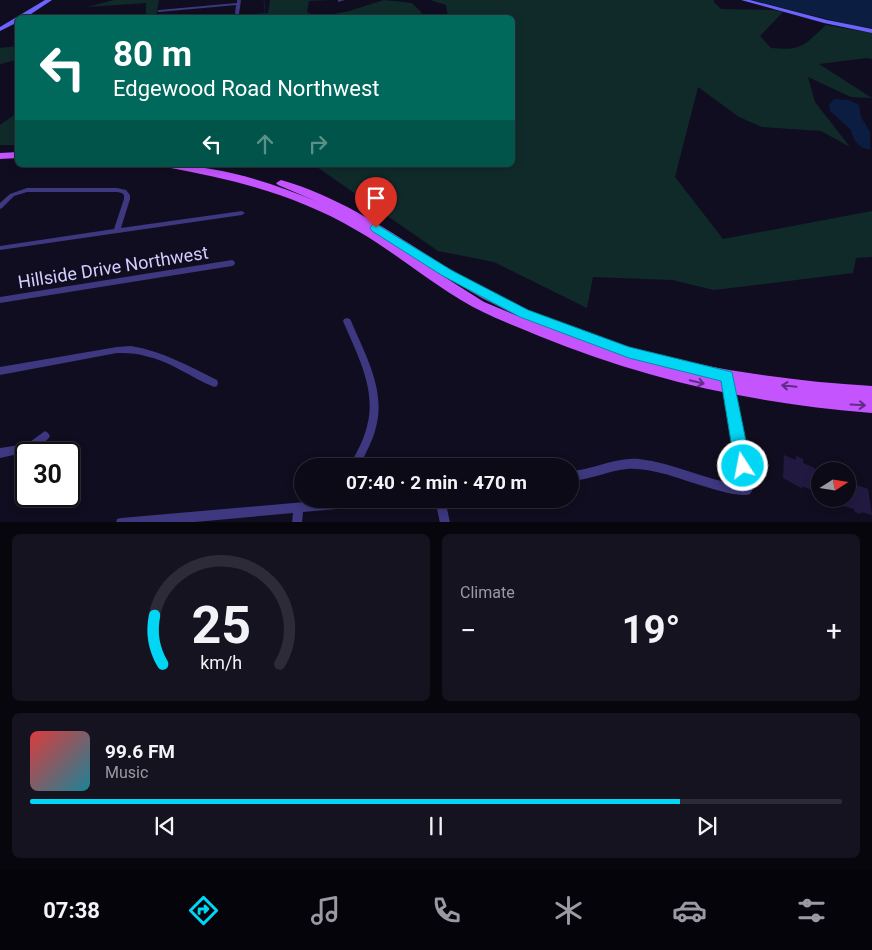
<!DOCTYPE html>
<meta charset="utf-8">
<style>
body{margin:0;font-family:Roboto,sans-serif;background:#161321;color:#f1f3f6;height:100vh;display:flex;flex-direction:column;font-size:19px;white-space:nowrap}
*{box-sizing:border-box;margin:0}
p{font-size:16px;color:#9a9aa2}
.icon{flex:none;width:28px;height:28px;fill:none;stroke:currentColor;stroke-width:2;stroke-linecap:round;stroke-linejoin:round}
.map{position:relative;height:522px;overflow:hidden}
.panel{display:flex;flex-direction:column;gap:12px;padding:12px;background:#07060d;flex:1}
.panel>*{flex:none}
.hud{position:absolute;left:15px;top:15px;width:500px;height:152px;border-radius:8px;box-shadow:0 2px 8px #0003,0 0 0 1px #2d2b37;background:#00695c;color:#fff;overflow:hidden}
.needle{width:32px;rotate:78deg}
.fabs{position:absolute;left:811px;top:462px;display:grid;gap:10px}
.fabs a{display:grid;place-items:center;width:45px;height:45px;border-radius:50%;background:#0d0a18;box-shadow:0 2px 8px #0003,0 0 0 1px #2d2b37;font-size:25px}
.speed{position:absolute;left:15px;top:442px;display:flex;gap:10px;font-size:25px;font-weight:700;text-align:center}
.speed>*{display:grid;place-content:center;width:65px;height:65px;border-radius:50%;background:#0d0a18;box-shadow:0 2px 8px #0003,0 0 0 1px #2d2b37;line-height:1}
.speed .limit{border:2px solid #111;border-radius:8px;background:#fff;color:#111}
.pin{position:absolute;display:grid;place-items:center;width:42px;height:42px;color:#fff;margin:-51px -21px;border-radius:50% 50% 50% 0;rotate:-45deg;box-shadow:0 0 5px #0007}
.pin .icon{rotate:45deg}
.me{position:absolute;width:55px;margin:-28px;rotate:349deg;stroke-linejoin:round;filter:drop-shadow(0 0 4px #0008)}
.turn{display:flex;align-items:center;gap:18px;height:105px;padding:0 15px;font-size:22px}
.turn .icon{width:65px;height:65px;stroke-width:2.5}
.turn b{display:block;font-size:35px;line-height:42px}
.lanes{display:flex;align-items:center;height:48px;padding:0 15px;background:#0003;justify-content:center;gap:25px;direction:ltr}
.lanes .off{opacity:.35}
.big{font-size:38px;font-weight:700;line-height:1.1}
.panel .tile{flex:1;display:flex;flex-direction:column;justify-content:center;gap:8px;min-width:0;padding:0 18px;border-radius:8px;background:#161321}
.panel .dial{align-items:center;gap:0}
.dial svg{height:130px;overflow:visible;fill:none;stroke:#2d2b37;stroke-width:7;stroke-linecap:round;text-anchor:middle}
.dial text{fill:#f1f3f6;stroke:none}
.song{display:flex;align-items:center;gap:15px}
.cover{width:60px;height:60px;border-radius:8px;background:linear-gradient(135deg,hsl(0 70% 55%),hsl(190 70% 35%))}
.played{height:5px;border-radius:2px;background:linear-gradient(90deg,#02d6f5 80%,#2d2b37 80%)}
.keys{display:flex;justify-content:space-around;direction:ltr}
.heat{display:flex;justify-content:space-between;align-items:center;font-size:28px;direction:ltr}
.panel .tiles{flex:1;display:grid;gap:12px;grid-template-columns:1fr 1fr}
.tile:last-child{grid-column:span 2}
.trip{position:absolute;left:294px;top:458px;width:285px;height:50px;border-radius:25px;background:#0d0a18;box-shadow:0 2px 8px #0003,0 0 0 1px #2d2b37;font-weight:700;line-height:50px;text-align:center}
.tabs{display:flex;height:80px;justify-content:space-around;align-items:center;background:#05040a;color:#9a9aa2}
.tabs .icon{width:35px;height:35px}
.tabs .on{color:#02d6f5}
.tabs b{font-size:22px;color:#f1f3f6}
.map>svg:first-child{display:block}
.green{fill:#102a2a}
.water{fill:#0b1e41}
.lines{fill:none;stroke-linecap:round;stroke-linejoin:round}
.stream{stroke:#0b1e41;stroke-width:1}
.building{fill:#221941}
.street{fill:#3d387f;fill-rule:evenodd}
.secondary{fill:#6d64fe;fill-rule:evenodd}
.primary{fill:#c354fe;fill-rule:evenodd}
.oneway{stroke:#612d84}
.route{fill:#02d6f5;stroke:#018b9f}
.labels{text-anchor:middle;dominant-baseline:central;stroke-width:5;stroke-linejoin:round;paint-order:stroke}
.street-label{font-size:18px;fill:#d4cdff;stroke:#110d20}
</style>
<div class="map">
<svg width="872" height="523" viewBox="0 0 872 523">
<rect width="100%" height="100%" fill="#110d20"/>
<path class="green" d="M114,0H159L156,17H146V3L87,7Z
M270,0H329L309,1L307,12L316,17L199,18L268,13Z
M384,0L412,3L422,13L412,18L319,17L349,11Z
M430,0H715L713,1L721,9L774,10L783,12L760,36L771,48C802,51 803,46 826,25L872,33V59L867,58L819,64L872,98L851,97L808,77L815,102L850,147L821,131L762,127L739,117L698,87L675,177L723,239L872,211V257L856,258L853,273L714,290L672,280L593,277L587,308L494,262L438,251L314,165H512V104L514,103H512V18L448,17L446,5Z
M17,46V60L0,64V48Z
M17,113V145H0V125Z"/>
<path class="water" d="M751,0H872V28L850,25Z
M834,99L849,100L859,105L861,117L870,132V149C860,150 852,138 851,130C843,123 838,118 830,111L829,105Z"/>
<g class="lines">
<path class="stream" d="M260,18L265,12L264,0"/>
</g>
<path class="building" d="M784,455L796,460V456L803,459V463L815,468L816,492L802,486L803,489L783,478Z
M848,478L855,481L856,485L868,489L872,515L861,512V514L855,512L854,509L840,505L839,499H848Z"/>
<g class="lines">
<path class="street" d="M237,0H241L239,14L237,15L235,14L236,5L159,12L157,11L159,10L237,3Z
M338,0H345L338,2Z
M27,188H117L126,190L130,195V199L121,228L242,211L245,213L242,215L0,250V246L114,229L124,199V195L122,193L117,192H27L14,196L2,208L0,209V203L10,194Z
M232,260L234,261L235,263L234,265L232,266L0,303V297Z
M347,318L350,319L351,321C365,354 386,390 376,427C373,441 365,453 360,466H350C356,453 364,440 367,426C377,390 357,354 343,321L344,319Z
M131,346C162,351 189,366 217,380L218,383L217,386L214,387C190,377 170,361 145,356C136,353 126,353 117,353L0,375V367L117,347Z
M728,381L731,382L732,385L752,491L750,494C737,500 681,478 665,474C652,471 639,468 627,469C607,471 590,480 570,481V471C593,470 615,457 639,459C674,463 706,480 741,485L724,385L725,382Z
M45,431L48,433L50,436L48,439L32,451L0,458V448L27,444Z
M339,499H397L395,502L392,504L303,512L302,523H292L293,513L184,523H116L117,519L121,518Z
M435,499H445L450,523H440Z"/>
<path class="secondary" d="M45,0H52L25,18H18V22L0,31V27Z
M741,0H750L827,20L872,29V33L824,23Z"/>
<path class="primary" d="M18,152V158L0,159V153Z
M166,165C217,165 271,182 318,202L278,185L276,183L281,180C357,201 421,256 490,292C609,353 739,378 872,386V413C756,404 646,380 539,336C520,328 501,321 483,312C438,290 400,255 356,230C299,196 236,180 171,168ZM427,266L482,298L520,317L484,302Z"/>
</g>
<defs><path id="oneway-shaft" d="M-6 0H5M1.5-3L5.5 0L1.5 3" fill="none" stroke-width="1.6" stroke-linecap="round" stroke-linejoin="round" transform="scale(1.25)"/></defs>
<g class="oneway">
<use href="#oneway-shaft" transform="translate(697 382) rotate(14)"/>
<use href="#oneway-shaft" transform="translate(789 386) rotate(-174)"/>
<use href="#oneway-shaft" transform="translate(858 405) rotate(3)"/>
</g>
<path class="route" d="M376,224L451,270L528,310L629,347L732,372L751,466L748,472L743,474L737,472L735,466L721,381L629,358L520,317L443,276L372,231L370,228L372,225Z"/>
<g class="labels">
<g class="street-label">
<text transform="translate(113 267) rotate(-9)">Hillside Drive Northwest</text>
</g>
</g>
</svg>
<div class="fabs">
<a><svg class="needle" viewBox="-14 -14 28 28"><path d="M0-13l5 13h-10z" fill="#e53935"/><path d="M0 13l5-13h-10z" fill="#9a9aa2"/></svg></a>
</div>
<div class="speed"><div class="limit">30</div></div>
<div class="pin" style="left:376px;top:228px;background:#d93025"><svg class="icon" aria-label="arrive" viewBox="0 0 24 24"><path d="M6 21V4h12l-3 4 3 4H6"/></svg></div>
<svg class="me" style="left:743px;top:466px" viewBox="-20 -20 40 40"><circle r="17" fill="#02d6f5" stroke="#fff" stroke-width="3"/><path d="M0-11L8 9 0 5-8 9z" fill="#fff"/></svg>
<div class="trip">07:40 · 2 min · 470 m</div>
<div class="hud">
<div class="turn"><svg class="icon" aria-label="left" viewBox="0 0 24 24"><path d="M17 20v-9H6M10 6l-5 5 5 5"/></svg><div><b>80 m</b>Edgewood Road Northwest</div></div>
<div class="lanes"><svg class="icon" aria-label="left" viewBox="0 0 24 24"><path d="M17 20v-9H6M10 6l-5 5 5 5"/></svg><svg class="icon off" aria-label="ahead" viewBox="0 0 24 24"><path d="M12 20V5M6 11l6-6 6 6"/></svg><svg class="icon off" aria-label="right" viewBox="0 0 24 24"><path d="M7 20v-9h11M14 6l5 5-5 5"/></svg></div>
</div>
</div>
<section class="panel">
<div class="tiles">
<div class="tile dial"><svg viewBox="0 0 100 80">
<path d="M14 69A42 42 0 1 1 86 69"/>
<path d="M14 69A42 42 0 0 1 9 39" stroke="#02d6f5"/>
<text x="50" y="56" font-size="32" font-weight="700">25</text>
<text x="50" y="72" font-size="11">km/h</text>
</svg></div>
<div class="tile"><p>Climate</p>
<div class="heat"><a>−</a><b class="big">19°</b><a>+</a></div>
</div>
<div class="tile">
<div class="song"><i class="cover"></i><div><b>99.6 FM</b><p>Music</p></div></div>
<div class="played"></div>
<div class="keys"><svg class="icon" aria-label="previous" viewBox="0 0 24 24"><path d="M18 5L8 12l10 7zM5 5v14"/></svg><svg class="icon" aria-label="pause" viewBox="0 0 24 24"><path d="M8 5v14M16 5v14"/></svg><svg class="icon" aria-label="next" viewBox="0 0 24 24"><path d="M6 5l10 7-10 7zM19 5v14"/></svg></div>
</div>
</div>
</section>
<nav class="tabs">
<b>07:38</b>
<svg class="icon on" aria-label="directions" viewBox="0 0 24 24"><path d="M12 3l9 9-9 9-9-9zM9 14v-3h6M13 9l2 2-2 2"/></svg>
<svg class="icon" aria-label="music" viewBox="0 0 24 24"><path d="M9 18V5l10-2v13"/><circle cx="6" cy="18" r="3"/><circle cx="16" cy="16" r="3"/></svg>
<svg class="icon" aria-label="phone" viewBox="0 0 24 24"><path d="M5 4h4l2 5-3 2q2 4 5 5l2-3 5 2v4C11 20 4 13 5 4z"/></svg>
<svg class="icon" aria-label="climate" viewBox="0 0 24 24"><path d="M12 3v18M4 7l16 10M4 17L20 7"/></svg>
<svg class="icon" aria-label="car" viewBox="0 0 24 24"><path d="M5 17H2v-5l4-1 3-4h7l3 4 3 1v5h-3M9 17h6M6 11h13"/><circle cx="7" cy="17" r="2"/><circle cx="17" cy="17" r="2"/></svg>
<svg class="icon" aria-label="filters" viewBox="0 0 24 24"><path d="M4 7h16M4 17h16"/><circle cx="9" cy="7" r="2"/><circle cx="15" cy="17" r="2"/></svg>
</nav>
